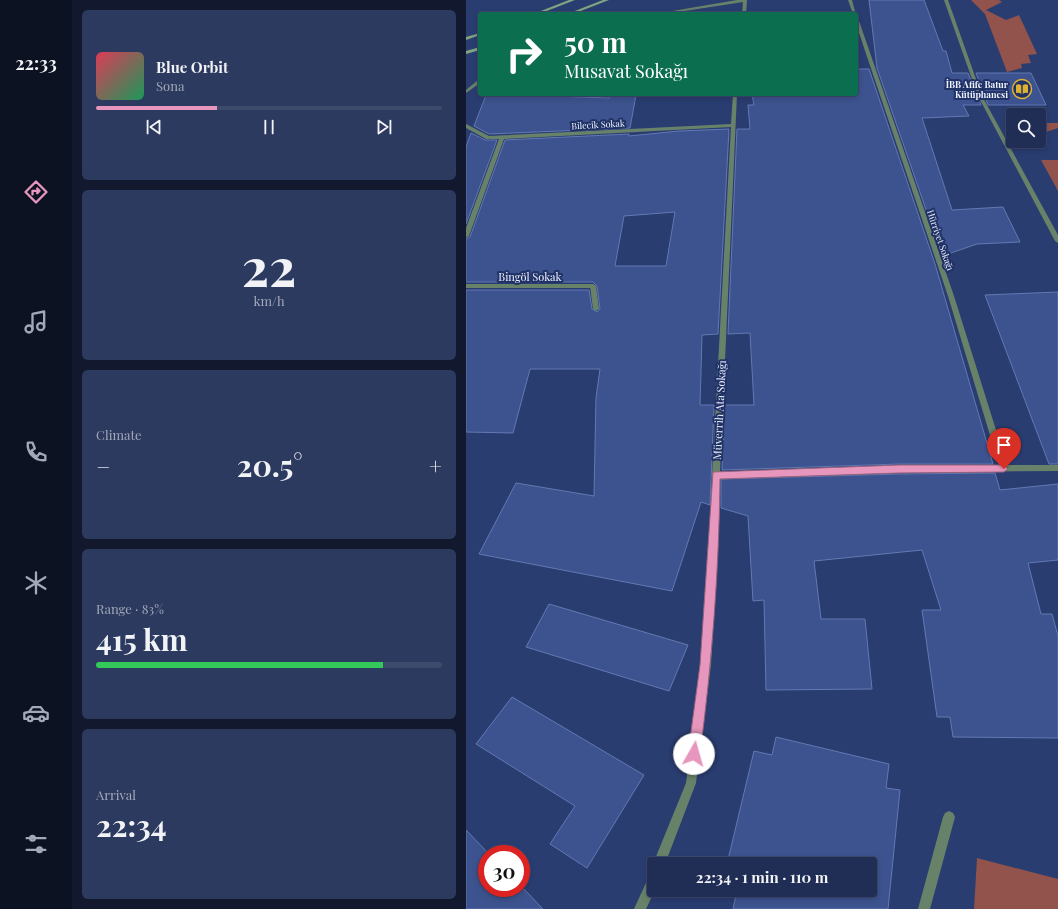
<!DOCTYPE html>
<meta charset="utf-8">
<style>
body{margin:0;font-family:"Playfair Display",serif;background:#2d3a5f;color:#f1f3f6;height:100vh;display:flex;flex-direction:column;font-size:15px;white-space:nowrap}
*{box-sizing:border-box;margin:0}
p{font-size:13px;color:#a2a8b9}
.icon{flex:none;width:22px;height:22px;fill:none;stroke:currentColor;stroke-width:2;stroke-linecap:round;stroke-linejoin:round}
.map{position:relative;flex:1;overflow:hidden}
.details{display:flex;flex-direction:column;gap:10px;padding:10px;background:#12192f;width:394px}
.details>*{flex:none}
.banner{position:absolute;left:12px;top:12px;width:380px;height:84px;border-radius:4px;box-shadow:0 2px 6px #0003,0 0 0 1px #3d4a6c;background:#0b6e4f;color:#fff;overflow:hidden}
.tools{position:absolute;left:540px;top:108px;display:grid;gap:8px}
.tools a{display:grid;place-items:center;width:40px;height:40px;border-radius:4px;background:#202e55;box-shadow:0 2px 6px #0003,0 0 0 1px #3d4a6c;font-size:20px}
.speed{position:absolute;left:12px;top:845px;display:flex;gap:8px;font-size:20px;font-weight:700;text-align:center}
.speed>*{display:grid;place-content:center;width:52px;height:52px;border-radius:50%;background:#202e55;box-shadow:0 2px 6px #0003,0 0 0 1px #3d4a6c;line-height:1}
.speed .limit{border:6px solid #d22;background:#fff;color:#111}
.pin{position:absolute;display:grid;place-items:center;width:34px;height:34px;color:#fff;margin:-41px -17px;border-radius:50% 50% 50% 0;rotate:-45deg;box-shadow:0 0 4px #0007}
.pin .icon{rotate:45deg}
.me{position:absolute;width:44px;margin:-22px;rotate:7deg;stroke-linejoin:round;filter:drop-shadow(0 0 3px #0008)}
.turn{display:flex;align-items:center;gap:14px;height:84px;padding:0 20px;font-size:18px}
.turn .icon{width:52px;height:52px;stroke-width:2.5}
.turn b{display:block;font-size:28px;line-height:34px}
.big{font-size:30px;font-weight:700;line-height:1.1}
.details .widget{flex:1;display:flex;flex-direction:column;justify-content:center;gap:6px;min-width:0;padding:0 14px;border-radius:6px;background:#2d3a5f}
.details .dial{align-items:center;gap:0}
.dial b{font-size:52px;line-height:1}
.song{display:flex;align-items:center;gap:12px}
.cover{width:48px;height:48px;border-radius:6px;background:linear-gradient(135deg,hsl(350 70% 55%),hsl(150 70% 35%))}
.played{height:4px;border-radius:2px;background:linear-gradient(90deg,#e797bd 35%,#3d4a6c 35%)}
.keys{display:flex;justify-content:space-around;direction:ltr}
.heat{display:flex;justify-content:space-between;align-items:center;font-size:22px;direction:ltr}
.charge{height:6px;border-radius:3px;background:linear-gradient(90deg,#34c759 83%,#3d4a6c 0)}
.trip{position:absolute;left:181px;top:857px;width:230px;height:40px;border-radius:4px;background:#202e55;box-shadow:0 2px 6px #0003,0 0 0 1px #3d4a6c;font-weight:700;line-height:40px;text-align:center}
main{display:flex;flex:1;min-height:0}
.dock{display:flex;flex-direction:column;width:72px;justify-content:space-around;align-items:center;background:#0d1222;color:#a2a8b9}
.dock .icon{width:28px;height:28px}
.dock .on{color:#e797bd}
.dock b{font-size:18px;color:#f1f3f6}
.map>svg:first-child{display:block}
.green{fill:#91534b}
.building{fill:#3d538f;stroke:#6279b3;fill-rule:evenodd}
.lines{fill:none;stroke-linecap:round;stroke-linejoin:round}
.lane{fill:#68826a;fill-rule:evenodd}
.street{fill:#68826a;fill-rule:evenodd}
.secondary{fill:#7da681;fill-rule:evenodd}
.route{fill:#e797bd;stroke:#96627b}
.labels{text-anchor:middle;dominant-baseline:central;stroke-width:4;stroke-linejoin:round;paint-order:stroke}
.far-poi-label{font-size:9px;font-weight:bold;fill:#ecf2ff;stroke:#213266;text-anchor:end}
.far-street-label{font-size:9px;fill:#ecf2ff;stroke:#213266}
.street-label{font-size:11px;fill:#ecf2ff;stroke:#213266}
</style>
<main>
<nav class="dock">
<b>22:33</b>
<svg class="icon on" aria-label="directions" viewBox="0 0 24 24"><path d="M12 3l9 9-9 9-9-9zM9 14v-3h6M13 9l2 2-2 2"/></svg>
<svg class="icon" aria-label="music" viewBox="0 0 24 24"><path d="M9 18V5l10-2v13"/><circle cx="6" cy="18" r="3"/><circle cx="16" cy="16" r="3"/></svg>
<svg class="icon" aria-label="phone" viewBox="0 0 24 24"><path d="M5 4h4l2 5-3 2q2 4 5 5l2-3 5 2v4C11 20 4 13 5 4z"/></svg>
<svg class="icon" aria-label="climate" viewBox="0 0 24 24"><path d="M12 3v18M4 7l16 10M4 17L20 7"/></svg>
<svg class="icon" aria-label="car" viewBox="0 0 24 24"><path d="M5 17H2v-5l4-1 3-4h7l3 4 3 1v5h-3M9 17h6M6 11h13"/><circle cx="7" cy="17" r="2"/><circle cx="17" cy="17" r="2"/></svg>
<svg class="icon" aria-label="filters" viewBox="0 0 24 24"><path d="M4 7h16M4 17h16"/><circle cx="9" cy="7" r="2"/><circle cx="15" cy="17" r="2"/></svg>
</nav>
<section class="details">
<div class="widget">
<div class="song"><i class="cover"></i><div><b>Blue Orbit</b><p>Sona</p></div></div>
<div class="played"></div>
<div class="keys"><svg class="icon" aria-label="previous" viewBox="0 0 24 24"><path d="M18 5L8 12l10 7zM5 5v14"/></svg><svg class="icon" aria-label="pause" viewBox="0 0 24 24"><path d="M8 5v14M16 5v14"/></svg><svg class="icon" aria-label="next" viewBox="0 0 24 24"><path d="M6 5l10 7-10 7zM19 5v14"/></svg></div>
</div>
<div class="widget dial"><b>22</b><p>km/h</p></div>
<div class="widget"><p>Climate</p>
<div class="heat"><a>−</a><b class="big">20.5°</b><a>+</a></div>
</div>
<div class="widget"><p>Range · 83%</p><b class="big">415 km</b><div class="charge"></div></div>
<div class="widget"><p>Arrival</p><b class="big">22:34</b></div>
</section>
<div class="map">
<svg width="592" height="909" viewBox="0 0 592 909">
<rect width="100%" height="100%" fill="#2a3d71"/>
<path class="green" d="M505,0H533L536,2L520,10L540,20L553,15L571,54L562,55L565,63L555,64L556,68L541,72L519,14Z
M573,123H592V128L577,133V144H571L570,141H573Z
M575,160H592V191Z
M511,858L592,879V909H508Z"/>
<path class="building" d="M403,0H458L477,51H480L486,73H502L515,105H497L503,116L456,118L486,210L537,207L554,242L511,244L476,256L411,68Z
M390,69H403L469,264L527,464H433L256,470L259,405H288L284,333L262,334L271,129H284L282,105H288L286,94H390Z
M510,73H565L580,105H522Z
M20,95H58L143,98L144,96L170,95L164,128L23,134L8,126Z
M263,129L252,334L236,335L234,405H248L244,505L235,502L206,591L13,554L50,483L128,496L130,398L134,369H64L47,433L0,432V290H123L126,309L131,312L134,309L131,286L127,282H0V239L4,237L39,140L163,134V136L213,131ZM209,212L200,266H149L158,216Z
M5,133L19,140H31L0,224V147Z
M592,292V464H583L519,295Z
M529,473L534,490L592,484V560L562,563L575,614H586L592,636V738L487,737L484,717H471L456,610H475L456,550L348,561L355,619H399L406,689L300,690L298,600L287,601L282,516L255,508V479L433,474Z
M83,604L222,645L203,691L60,647Z
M46,697L178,775L121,868L84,844L109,806L10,744Z
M310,737L423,764L420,788L434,790L422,909H267L271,890H404V864H261L288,751L306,755Z
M0,830L23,854H21V888H55V886L77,909H0Z"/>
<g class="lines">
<path class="lane" d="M127,284L130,286L133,309L130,311L127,309L124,286Z
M483,811L487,813L489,817L464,909H452L477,817L479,813Z"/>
<path class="street" d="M271,0H281L280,14H276L277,2L199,14H189Z
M382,0H386L390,15L387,14Z
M478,0H482L516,96L592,235V243L589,241L512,96Z
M390,17L392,18L488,296L541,465H592V471L433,472L254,478L252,542L245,665L230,783L199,864H188V866L187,864L220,783L235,665L244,542L246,475L265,127L38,139L3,236L0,238V228L33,139H20L0,128V124L23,136L265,124L267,94H271L254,472L433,466L533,465L482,296L390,24Z
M12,80H14V83L0,93V90Z
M0,284H127L130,286L127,288H0Z
M188,872L189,890L180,909H168L184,874Z"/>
<path class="secondary" d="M103,0H109L73,14H67Z
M137,0H143L107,14H101Z
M14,33V35L0,40V37Z
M14,47V50L0,54V51Z"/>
</g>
<path class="route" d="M433,465H538L542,469L538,472L433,473L254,479C253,571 246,662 234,754L233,758L228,760L224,758L222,754L234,665L247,472Z"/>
<defs>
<symbol id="library-ring" viewBox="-11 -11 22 22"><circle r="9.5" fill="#213266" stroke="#deb133" stroke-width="1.5"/><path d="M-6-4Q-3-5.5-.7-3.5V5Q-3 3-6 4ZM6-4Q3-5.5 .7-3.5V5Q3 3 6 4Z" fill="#deb133"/></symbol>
</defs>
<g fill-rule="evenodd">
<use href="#library-ring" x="545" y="78" width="22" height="22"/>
</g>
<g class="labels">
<g class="far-poi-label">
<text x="542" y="84">İBB Afife Batur<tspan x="542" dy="10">Kütüphanesi</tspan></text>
</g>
<g class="far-street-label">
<text transform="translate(132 124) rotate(-3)">Bilecik Sokak</text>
<text transform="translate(475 240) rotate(71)">Hürriyet Sokağı</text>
</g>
<g class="street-label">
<text x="64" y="276">Bingöl Sokak</text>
<text transform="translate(253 410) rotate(-87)">Müverrih Ata Sokağı</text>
</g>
</g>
</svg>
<div class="tools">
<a><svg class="icon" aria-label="search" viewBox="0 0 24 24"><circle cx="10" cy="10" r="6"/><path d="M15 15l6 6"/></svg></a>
</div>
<div class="speed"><div class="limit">30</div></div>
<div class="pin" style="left:538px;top:469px;background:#d93025"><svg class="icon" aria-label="arrive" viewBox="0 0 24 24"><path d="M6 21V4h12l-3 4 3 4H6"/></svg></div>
<svg class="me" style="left:228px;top:754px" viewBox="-20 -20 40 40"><circle r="19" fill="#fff"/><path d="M0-13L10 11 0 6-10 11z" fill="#e797bd"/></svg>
<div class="trip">22:34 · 1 min · 110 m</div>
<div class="banner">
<div class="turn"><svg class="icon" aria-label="right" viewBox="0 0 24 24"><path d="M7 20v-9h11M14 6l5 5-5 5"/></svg><div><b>50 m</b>Musavat Sokağı</div></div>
</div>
</div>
</main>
